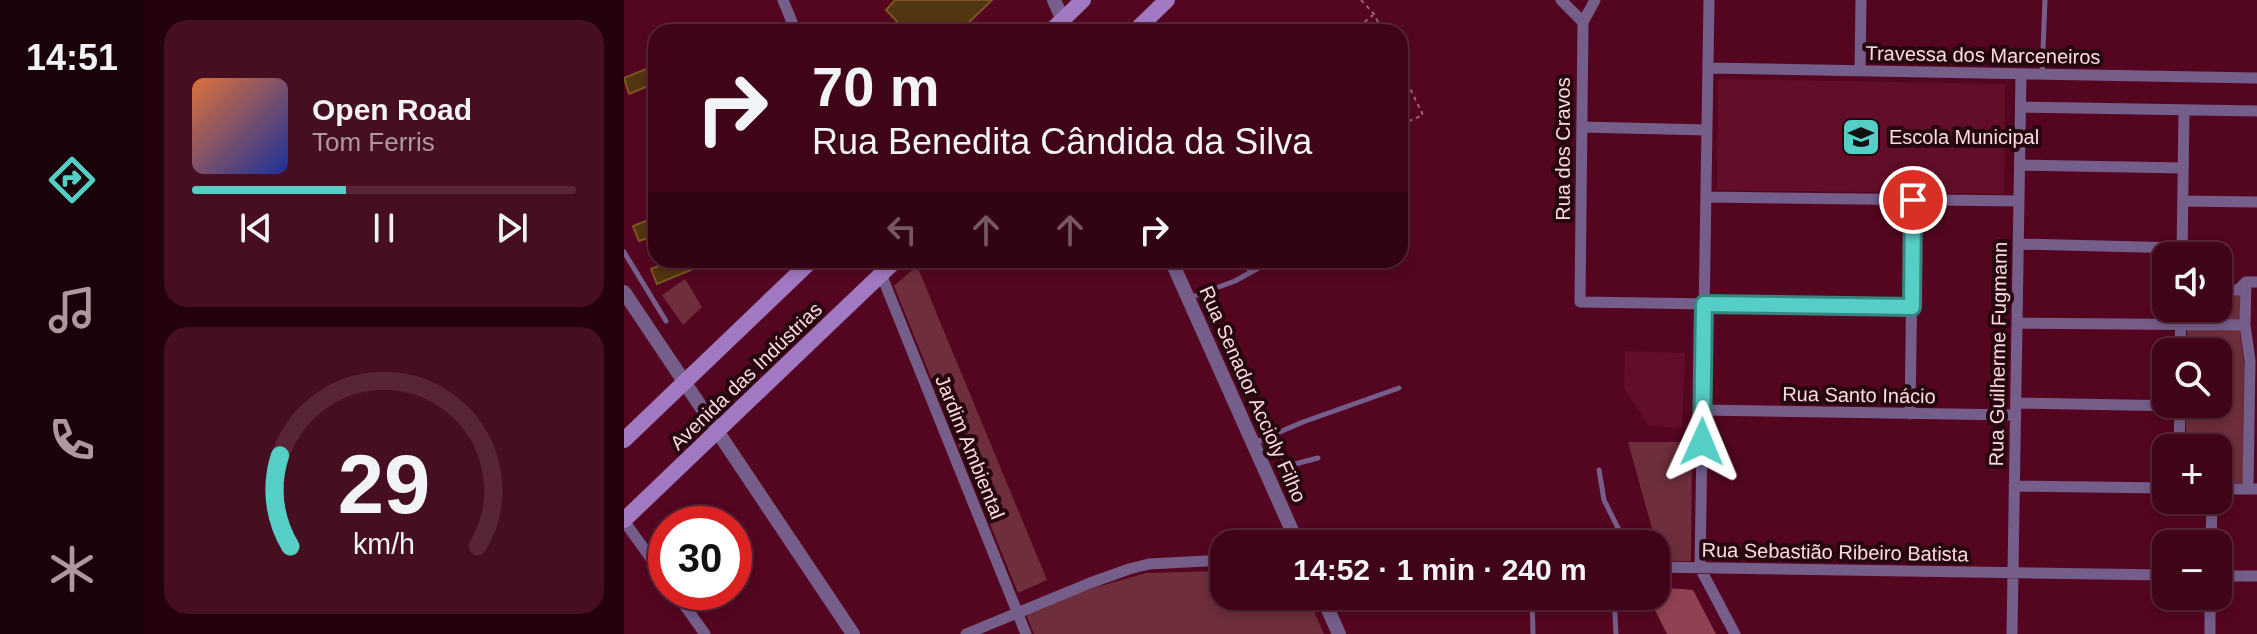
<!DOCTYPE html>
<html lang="pt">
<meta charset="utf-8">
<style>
body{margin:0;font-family:Helvetica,sans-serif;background:#460e21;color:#f1f3f6;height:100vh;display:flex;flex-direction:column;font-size:30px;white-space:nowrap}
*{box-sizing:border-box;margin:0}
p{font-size:26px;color:#ad98a2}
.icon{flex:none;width:44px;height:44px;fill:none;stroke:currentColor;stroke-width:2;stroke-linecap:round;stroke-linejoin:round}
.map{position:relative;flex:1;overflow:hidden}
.sheet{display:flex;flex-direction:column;gap:20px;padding:20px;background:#23020d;width:480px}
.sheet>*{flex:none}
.hud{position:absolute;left:24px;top:24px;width:760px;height:244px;border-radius:24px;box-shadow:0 4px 12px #0003,0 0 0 2px #582537;background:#3f0418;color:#f1f3f6;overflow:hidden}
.buttons{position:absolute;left:1528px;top:242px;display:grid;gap:16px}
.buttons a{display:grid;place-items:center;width:80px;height:80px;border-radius:16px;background:#3f0418;box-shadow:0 4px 12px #0003,0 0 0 2px #582537;font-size:40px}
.speed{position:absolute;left:24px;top:506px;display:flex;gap:16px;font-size:40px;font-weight:700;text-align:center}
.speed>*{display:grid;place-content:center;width:104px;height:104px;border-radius:50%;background:#3f0418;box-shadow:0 4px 12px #0003,0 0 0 2px #582537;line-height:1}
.speed .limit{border:12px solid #d22;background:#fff;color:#111}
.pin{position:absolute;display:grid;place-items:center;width:68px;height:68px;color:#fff;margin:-34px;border:4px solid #fff;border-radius:50%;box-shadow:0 2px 8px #0007}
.me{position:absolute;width:88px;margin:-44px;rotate:1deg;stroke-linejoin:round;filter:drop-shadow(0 0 6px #0008)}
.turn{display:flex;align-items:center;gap:28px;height:168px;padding:0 32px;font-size:36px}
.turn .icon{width:104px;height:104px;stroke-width:2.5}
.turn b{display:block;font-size:56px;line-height:68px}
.lanes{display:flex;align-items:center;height:76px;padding:0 32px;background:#0003;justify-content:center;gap:40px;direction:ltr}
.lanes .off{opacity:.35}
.sheet .tile{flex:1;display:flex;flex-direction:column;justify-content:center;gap:12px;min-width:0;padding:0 28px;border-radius:24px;background:#460e21}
.sheet .dial{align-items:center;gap:0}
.dial svg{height:208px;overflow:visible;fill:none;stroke:#582537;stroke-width:7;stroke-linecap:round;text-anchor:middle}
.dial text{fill:#f1f3f6;stroke:none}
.song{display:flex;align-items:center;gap:24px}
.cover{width:96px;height:96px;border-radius:12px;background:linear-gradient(135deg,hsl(20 70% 55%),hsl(230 70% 35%))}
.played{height:8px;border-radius:4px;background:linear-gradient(90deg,#55cec5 40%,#582537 40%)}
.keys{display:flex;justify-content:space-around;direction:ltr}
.trip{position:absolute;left:586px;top:530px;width:460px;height:80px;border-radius:24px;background:#3f0418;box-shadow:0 4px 12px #0003,0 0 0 2px #582537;font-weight:700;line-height:80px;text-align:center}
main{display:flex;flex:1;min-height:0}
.menu{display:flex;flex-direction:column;width:144px;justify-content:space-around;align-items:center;background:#19020a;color:#ad98a2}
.menu .icon{width:56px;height:56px}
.menu .on{color:#55cec5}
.menu b{font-size:36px;color:#f1f3f6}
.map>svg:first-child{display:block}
.built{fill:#630e29}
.green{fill:#6e2e3c}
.forest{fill:#914152}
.building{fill:#523511;stroke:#7e5521;stroke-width:2}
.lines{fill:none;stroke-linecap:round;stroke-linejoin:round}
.path{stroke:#9c6474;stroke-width:2;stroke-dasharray:4 4;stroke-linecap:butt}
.service{stroke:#765e8b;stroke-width:5}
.minor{stroke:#765e8b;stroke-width:11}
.tertiary{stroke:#765e8b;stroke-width:14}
.secondary{stroke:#a179c2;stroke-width:16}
.route-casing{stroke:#378680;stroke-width:20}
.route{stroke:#55cec5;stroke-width:14}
.labels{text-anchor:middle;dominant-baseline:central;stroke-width:8;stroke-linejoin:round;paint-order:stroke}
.street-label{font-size:20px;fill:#f9dce0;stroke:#27070f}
.poi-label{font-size:20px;fill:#f9dce0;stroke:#27070f;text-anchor:start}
</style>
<main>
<nav class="menu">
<b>14:51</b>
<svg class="icon on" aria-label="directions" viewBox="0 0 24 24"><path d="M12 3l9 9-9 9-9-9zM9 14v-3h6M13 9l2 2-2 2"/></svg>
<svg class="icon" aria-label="music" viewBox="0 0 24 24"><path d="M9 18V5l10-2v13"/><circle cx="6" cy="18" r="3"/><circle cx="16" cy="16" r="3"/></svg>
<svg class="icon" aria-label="phone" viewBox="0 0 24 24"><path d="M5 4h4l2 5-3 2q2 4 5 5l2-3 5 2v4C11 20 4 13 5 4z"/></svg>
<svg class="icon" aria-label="climate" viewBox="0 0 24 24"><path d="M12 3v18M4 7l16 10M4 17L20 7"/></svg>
</nav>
<section class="sheet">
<div class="tile">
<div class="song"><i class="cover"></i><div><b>Open Road</b><p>Tom Ferris</p></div></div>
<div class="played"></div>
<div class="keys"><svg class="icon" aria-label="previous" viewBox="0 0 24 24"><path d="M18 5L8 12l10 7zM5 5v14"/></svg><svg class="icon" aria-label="pause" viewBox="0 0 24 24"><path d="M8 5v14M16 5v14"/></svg><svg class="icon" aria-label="next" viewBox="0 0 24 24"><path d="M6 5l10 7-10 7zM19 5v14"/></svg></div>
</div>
<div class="tile dial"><svg viewBox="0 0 100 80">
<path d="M14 69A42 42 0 1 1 86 69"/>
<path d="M14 69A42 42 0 0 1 10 34" stroke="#55cec5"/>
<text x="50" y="56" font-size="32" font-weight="700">29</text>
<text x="50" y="72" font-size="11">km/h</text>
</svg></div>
</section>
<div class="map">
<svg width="1633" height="634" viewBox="0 0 1633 634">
<rect width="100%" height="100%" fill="#540620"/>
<path class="built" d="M1094,79L1381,84L1380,194L1093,190Z
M1001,351L1061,353L1058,428L1025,426L1000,388Z"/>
<path class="green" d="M293,266L423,580L394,593L270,286Z
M61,279L78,307L59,325L38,295Z
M1594,294H1616V333L1620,363L1619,483H1594V448H1562V404H1594V352H1563V308H1594Z
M1004,442H1068L1067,561H1037Z
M600,571V596H683L700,634H410L402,614L462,590L522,573Z"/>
<path class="forest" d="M1032,587L1069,590L1092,634H1043L1024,596H1032Z"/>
<path class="building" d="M271,0H368L335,32H283L262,10Z
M32,65V83L5,94L0,78Z
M32,217V235L15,241L9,226Z
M48,260H91L33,284L27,269Z"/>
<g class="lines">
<path class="path" d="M737,0L750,14L759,32
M728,32L749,15
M776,68L799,115L776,125"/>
<path class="service" d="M1418,74L1421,0
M0,252L42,321
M619,260L626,271
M565,298L611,281L649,260
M638,440L667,465L694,458
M630,443L679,422L775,388
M975,470L980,500L1002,544
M908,596L909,634
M990,596L992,634"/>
<path class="minor" d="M159,0L172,32
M937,0L959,22
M971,0L959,22L956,302L1288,307
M1085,0L1076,568L1111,634
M1084,68L1633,78
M1236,71L1237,0
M1397,107L1633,111
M958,127L1083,130
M1396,165L1559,168
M1082,197L1395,201
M1559,201L1633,202
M1394,244L1558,248
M1558,256L1560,110
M257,274L402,634
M1622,282L1621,325L1626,361L1624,489
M1594,290H1614L1622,282H1633
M1393,323L1621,325
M1556,352L1557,308
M1392,403L1555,406
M1079,410L1391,415
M1286,414L1289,200
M1555,448L1556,404
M1390,486L1542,488
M1594,489H1633
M0,521L42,579
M1587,544L1588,500
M1032,567L1542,575
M1594,576H1633
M51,592L81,634
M342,634L466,583L505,569L525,564L600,560
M1388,634L1397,74
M1586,634V596"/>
<path class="tertiary" d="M430,0L444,32
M547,260L674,544
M0,292L229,634
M698,596L715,634"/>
<path class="secondary" d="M426,32L459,0
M510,32L543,0
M0,440L188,260
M0,520L272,260"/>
</g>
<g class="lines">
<defs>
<path id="route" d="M1078,442L1080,304L1288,307L1289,200"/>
</defs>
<use href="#route" class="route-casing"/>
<use href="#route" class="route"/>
</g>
<defs>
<symbol id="school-square" viewBox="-11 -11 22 22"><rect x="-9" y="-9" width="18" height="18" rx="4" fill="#55cec5" stroke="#27070f"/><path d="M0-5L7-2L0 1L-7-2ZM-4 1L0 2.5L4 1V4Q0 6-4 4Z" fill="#111"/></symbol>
</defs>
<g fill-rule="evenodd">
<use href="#school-square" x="1215" y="115" width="44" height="44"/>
</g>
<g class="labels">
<g class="street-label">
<text transform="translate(1359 55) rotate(1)">Travessa dos Marceneiros</text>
<text transform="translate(939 149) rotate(-90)">Rua dos Cravos</text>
<text transform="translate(1374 354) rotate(-89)">Rua Guilherme Fugmann</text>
<text transform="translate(122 376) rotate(-44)">Avenida das Indústrias</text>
<text transform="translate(629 394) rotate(66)">Rua Senador Accioly Filho</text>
<text transform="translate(1235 395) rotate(1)">Rua Santo Inácio</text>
<text transform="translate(346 447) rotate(68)">Jardim Ambiental</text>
<text transform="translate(1211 552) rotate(1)">Rua Sebastião Ribeiro Batista</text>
</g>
<g class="poi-label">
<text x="1265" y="137">Escola Municipal</text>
</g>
</g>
</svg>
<div class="buttons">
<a><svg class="icon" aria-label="sound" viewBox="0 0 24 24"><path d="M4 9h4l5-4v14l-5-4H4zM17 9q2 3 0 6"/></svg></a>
<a><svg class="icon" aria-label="search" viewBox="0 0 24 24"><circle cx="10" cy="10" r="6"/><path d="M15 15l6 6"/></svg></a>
<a>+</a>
<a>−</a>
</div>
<div class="speed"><div class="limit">30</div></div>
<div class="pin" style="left:1289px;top:200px;background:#d93025"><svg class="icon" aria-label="arrive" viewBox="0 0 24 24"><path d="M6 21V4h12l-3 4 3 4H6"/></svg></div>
<svg class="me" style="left:1078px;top:442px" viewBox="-20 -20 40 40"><path d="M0-17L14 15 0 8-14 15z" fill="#55cec5" stroke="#fff" stroke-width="4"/></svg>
<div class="trip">14:52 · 1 min · 240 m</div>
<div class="hud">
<div class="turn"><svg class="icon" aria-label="right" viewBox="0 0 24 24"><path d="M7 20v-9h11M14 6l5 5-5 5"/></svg><div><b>70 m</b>Rua Benedita Cândida da Silva</div></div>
<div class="lanes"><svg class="icon off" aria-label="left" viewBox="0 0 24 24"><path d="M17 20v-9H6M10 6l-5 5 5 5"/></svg><svg class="icon off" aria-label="ahead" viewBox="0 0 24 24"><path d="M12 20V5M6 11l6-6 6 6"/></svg><svg class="icon off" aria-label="ahead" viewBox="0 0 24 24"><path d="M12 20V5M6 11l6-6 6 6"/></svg><svg class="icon" aria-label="right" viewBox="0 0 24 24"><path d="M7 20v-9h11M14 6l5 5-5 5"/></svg></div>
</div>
</div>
</main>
